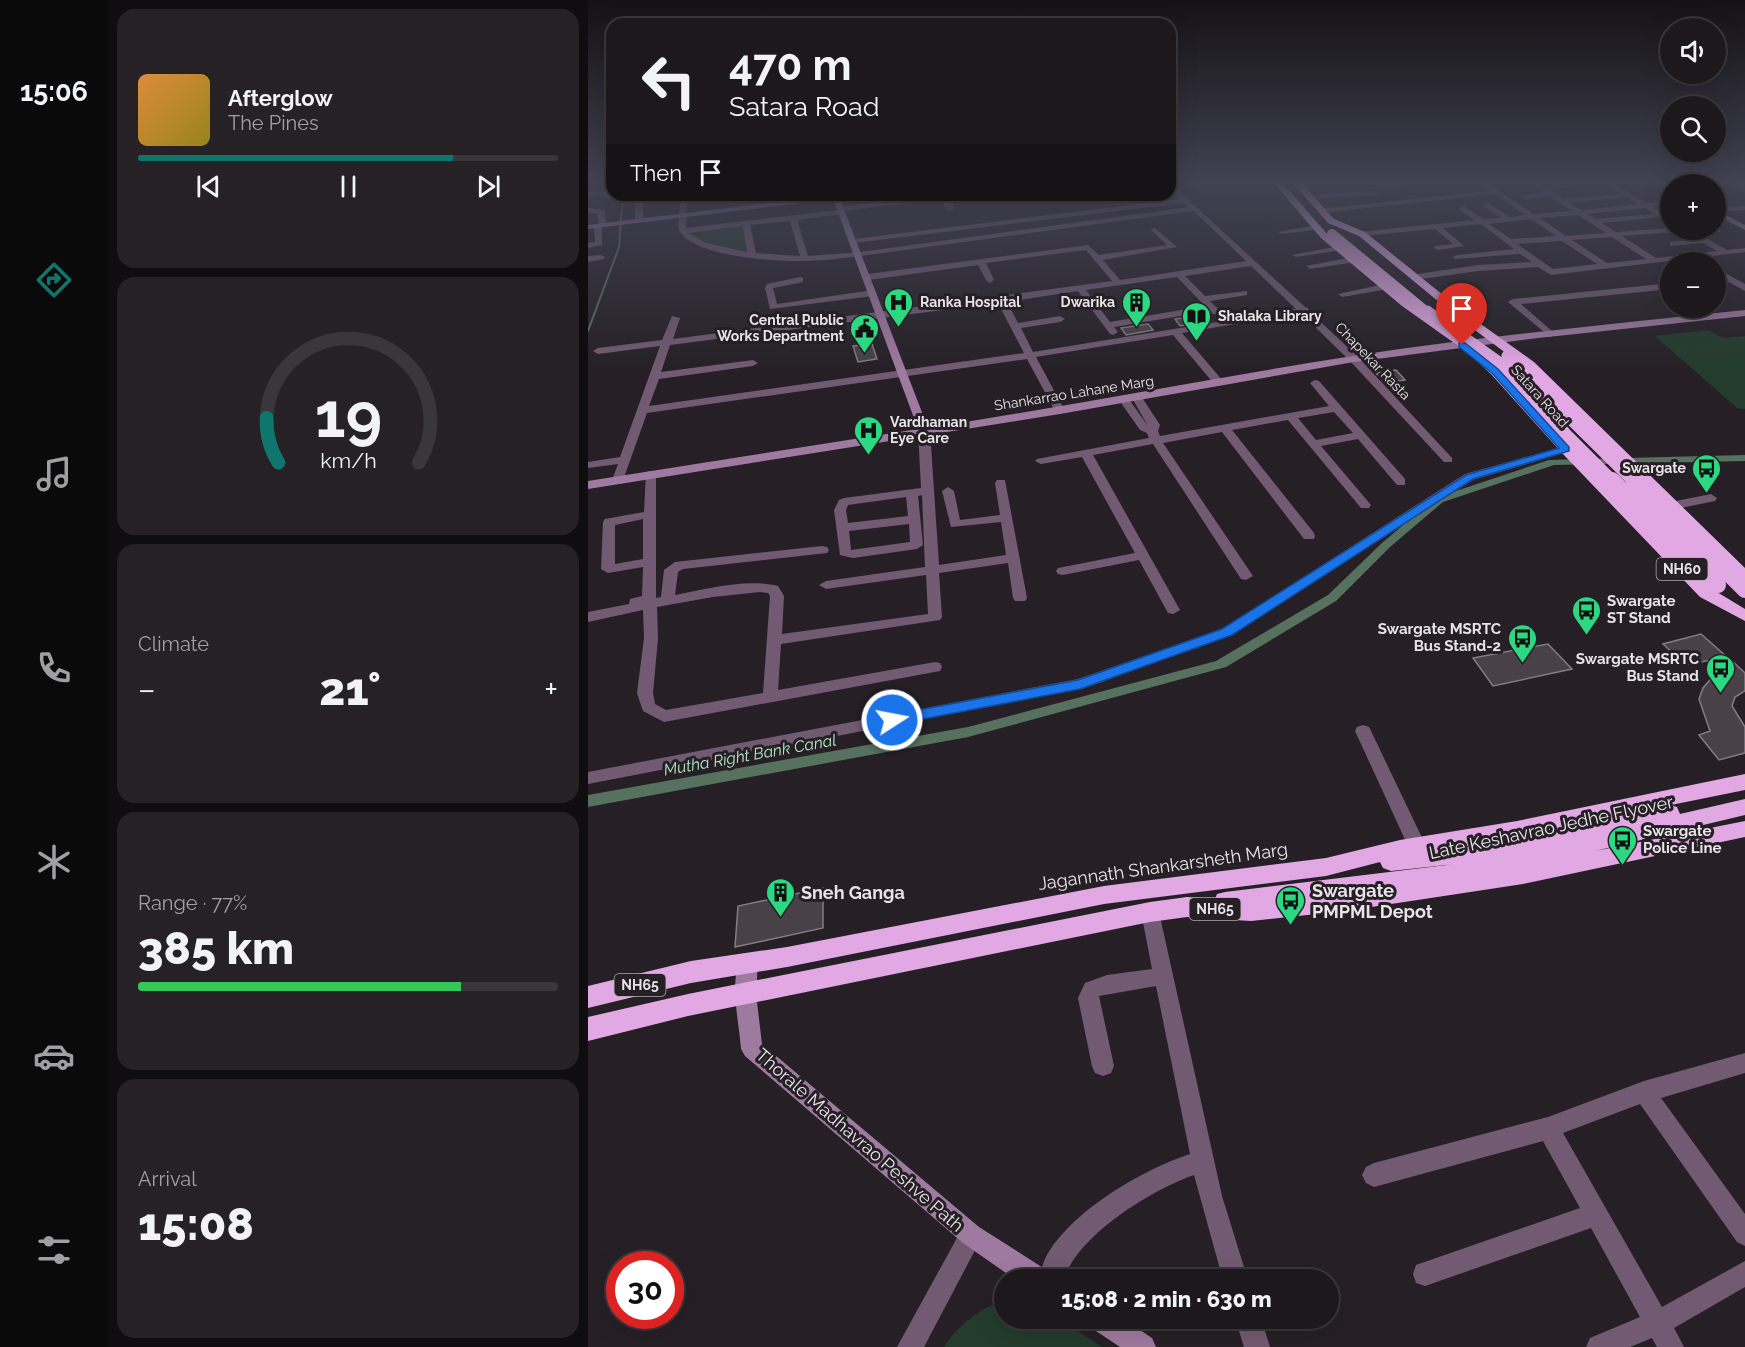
<!DOCTYPE html>
<meta charset="utf-8">
<style>
body{margin:0;font-family:Raleway,sans-serif;background:#252125;color:#f1f3f6;height:100vh;display:flex;flex-direction:column;font-size:22px;white-space:nowrap}
*{box-sizing:border-box;margin:0}
p{font-size:20px;color:#a0a0a3}
.icon{flex:none;width:33px;height:33px;fill:none;stroke:currentColor;stroke-width:2;stroke-linecap:round;stroke-linejoin:round}
.map{position:relative;flex:1;overflow:hidden}
.sheet{display:flex;flex-direction:column;gap:9px;padding:9px;background:#0f0d0f;width:480px}
.sheet>*{flex:none}
.top-card{position:absolute;left:18px;top:18px;width:570px;height:183px;border-radius:18px;box-shadow:0 6px 24px #0002,0 0 0 2px #3a373b;background:#1c181c;color:#f1f3f6;overflow:hidden}
.controls{position:absolute;left:1072px;top:18px;display:grid;gap:12px}
.controls a{display:grid;place-items:center;width:66px;height:66px;border-radius:50%;background:#1c181c;box-shadow:0 6px 24px #0002,0 0 0 2px #3a373b;font-size:30px}
.speed{position:absolute;left:18px;top:1251px;display:flex;gap:12px;font-size:30px;font-weight:700;text-align:center}
.speed>*{display:grid;place-content:center;width:78px;height:78px;border-radius:50%;background:#1c181c;box-shadow:0 6px 24px #0002,0 0 0 2px #3a373b;line-height:1}
.speed .limit{border:9px solid #d22;background:#fff;color:#111}
.pin{position:absolute;display:grid;place-items:center;width:51px;height:51px;color:#fff;margin:-62px -26px;border-radius:50% 50% 50% 0;rotate:-45deg;box-shadow:0 0 6px #0007}
.pin .icon{rotate:45deg}
.me{position:absolute;width:66px;margin:-33px;rotate:79deg;stroke-linejoin:round;filter:drop-shadow(0 0 4px #0008)}
.turn{display:flex;align-items:center;gap:21px;height:126px;padding:0 24px;font-size:27px}
.turn .icon{width:78px;height:78px;stroke-width:2.5}
.turn b{display:block;font-size:42px;line-height:51px}
.then{display:flex;align-items:center;height:57px;padding:0 24px;background:#0003;gap:12px;font-size:22px}
.big{font-size:45px;font-weight:800;line-height:1.1}
.sheet .widget{flex:1;display:flex;flex-direction:column;justify-content:center;gap:9px;min-width:0;padding:0 21px;border-radius:18px;background:#252125}
.sheet .dial{align-items:center;gap:0}
.dial svg{height:156px;overflow:visible;fill:none;stroke:#3a373b;stroke-width:7;stroke-linecap:round;text-anchor:middle}
.dial text{fill:#f1f3f6;stroke:none}
.song{display:flex;align-items:center;gap:18px}
.cover{width:72px;height:72px;border-radius:9px;background:linear-gradient(135deg,hsl(30 70% 55%),hsl(50 70% 35%))}
.played{height:6px;border-radius:3px;background:linear-gradient(90deg,#0f766e 75%,#3a373b 75%)}
.keys{display:flex;justify-content:space-around;direction:ltr}
.heat{display:flex;justify-content:space-between;align-items:center;font-size:33px;direction:ltr}
.charge{height:9px;border-radius:4px;background:linear-gradient(90deg,#34c759 77%,#3a373b 0)}
.trip{position:absolute;left:406px;top:1269px;width:345px;height:60px;border-radius:30px;background:#1c181c;box-shadow:0 6px 24px #0002,0 0 0 2px #3a373b;font-weight:800;line-height:60px;text-align:center}
main{display:flex;flex:1;min-height:0}
.menu{display:flex;flex-direction:column;width:108px;justify-content:space-around;align-items:center;background:#0b0a0b;color:#a0a0a3}
.menu .icon{width:42px;height:42px}
.menu .on{color:#0f766e}
.menu b{font-size:27px;color:#f1f3f6}
.map>svg:first-child{display:block}
.green{fill:#233c2c}
.lines{fill:none;stroke-linecap:round;stroke-linejoin:round}
.stream{stroke:#56725f;stroke-width:2}
.canal{fill:#56725f;fill-rule:evenodd}
.building{fill:#484148;stroke:#847c84;stroke-width:1.5}
.street{fill:#725b72;fill-rule:evenodd}
.secondary{fill:#9f7aa0;fill-rule:evenodd}
.highway{fill:#e2a8e4;fill-rule:evenodd}
.highway-bridge-far2{stroke:#e2a8e4;stroke-width:10}
.highway-bridge-far1{stroke:#e2a8e4;stroke-width:13}
.highway-bridge{stroke:#e2a8e4;stroke-width:16}
.route{fill:#1a73e8;stroke:#114b97;stroke-width:1.5}
.labels{text-anchor:middle;dominant-baseline:central;stroke-width:6;stroke-linejoin:round;paint-order:stroke}
.far-poi-label{font-size:14px;font-weight:bold;fill:#e7e3e7;stroke:#262026;text-anchor:start}
.far-street-label{font-size:14px;fill:#e7e3e7;stroke:#262026}
.shield{fill:#262026;stroke:#ada8ad;stroke-width:1.5}
.shield-label{font-size:14px;font-weight:bold;fill:#e7e3e7}
.poi-label{font-size:15px;font-weight:bold;fill:#e7e3e7;stroke:#262026;text-anchor:start}
.water-label{font-size:16px;font-style:italic;fill:#b1e7c3;stroke:#262026}
.near-street-label{font-size:18px;fill:#e7e3e7;stroke:#262026}
.near-poi-label{font-size:18px;font-weight:bold;fill:#e7e3e7;stroke:#262026;text-anchor:start}
</style>
<main>
<nav class="menu">
<b>15:06</b>
<svg class="icon on" aria-label="directions" viewBox="0 0 24 24"><path d="M12 3l9 9-9 9-9-9zM9 14v-3h6M13 9l2 2-2 2"/></svg>
<svg class="icon" aria-label="music" viewBox="0 0 24 24"><path d="M9 18V5l10-2v13"/><circle cx="6" cy="18" r="3"/><circle cx="16" cy="16" r="3"/></svg>
<svg class="icon" aria-label="phone" viewBox="0 0 24 24"><path d="M5 4h4l2 5-3 2q2 4 5 5l2-3 5 2v4C11 20 4 13 5 4z"/></svg>
<svg class="icon" aria-label="climate" viewBox="0 0 24 24"><path d="M12 3v18M4 7l16 10M4 17L20 7"/></svg>
<svg class="icon" aria-label="car" viewBox="0 0 24 24"><path d="M5 17H2v-5l4-1 3-4h7l3 4 3 1v5h-3M9 17h6M6 11h13"/><circle cx="7" cy="17" r="2"/><circle cx="17" cy="17" r="2"/></svg>
<svg class="icon" aria-label="filters" viewBox="0 0 24 24"><path d="M4 7h16M4 17h16"/><circle cx="9" cy="7" r="2"/><circle cx="15" cy="17" r="2"/></svg>
</nav>
<section class="sheet">
<div class="widget">
<div class="song"><i class="cover"></i><div><b>Afterglow</b><p>The Pines</p></div></div>
<div class="played"></div>
<div class="keys"><svg class="icon" aria-label="previous" viewBox="0 0 24 24"><path d="M18 5L8 12l10 7zM5 5v14"/></svg><svg class="icon" aria-label="pause" viewBox="0 0 24 24"><path d="M8 5v14M16 5v14"/></svg><svg class="icon" aria-label="next" viewBox="0 0 24 24"><path d="M6 5l10 7-10 7zM19 5v14"/></svg></div>
</div>
<div class="widget dial"><svg viewBox="0 0 100 80">
<path d="M14 69A42 42 0 1 1 86 69"/>
<path d="M14 69A42 42 0 0 1 8 46" stroke="#0f766e"/>
<text x="50" y="56" font-size="32" font-weight="700">19</text>
<text x="50" y="72" font-size="11">km/h</text>
</svg></div>
<div class="widget"><p>Climate</p>
<div class="heat"><a>−</a><b class="big">21°</b><a>+</a></div>
</div>
<div class="widget"><p>Range · 77%</p><b class="big">385 km</b><div class="charge"></div></div>
<div class="widget"><p>Arrival</p><b class="big">15:08</b></div>
</section>
<div class="map">
<svg width="1157" height="1347" viewBox="0 0 1157 1347">
<rect width="100%" height="100%" fill="#262026"/>
<path class="green" d="M155,224L164,252C139,250 118,249 98,232Z
M1120,330L1135,338L1157,336V409L1149,408L1067,336Z
M417,1301V1318L471,1319L514,1347H356C368,1327 394,1306 417,1301Z"/>
<g class="lines">
<path class="stream" d="M0,331L31,247L34,205L42,195"/>
<path class="canal" d="M1157,455V461L966,465L855,502L802,547L748,601L638,667L380,737L0,807V795L380,727L628,661L740,595L794,543L847,498L961,460Z"/>
</g>
<path class="building" d="M614,315L621,321L592,326L587,319Z
M560,324L565,330L538,335L533,328Z
M284,344L289,359L270,362L265,346Z
M808,370L817,380L797,383L788,373Z
M1113,634L1139,657L1097,665L1075,644Z
M960,644L984,669L905,686L885,658Z
M1141,658L1157,673V691L1147,697L1144,706L1157,727V753L1131,760L1111,735L1122,731L1111,699L1115,688Z
M235,888V928L147,947L150,906Z"/>
<g class="lines">
<path class="street" d="M785,182L796,184L860,182L794,188Z
M899,182H909L903,186L946,214L984,211L961,196L935,199V195L956,193L941,182H949L956,187L1013,182L962,190L975,199L1032,194L1013,182H1022L1059,203L1083,201V205L1066,207L1083,217V222L1073,217L1014,223L1028,232L1083,228L1092,230L1088,232L1034,236L1068,258L1129,251L1115,243L1082,246V242L1108,239L1095,230H1104L1139,250L1157,248V252L963,275L950,267L890,271L826,280L823,279V275L890,265L944,262L932,254L866,259L865,257L869,255L926,249L893,224L855,228L876,246L850,250L846,248L847,246L865,244L847,229L774,236L770,234L771,232L887,220L872,210L871,208L875,206L896,219L913,218L897,207L896,205L900,203L922,217L937,215L906,194L733,213L729,211L733,209L901,191L893,185ZM1038,197L1050,204L993,210L981,203ZM1057,208L1066,214L1008,219L999,214ZM990,215L1018,233L978,236L952,218ZM943,219L968,236L923,239L901,224ZM1024,237L1058,259L1019,263L984,240ZM974,241L1009,264L965,269L929,244Z
M1137,182H1147L1157,186V191Z
M582,183L717,307L720,308L721,311L770,357L864,458V462H856L762,361L713,313L594,333L635,381L636,383L631,386L627,385L585,335L448,357L477,411L472,414L467,411L439,359L59,413L34,483L30,484L24,480L30,464L0,468V462L32,457L72,346L10,354L5,351L10,348L74,340L84,316L92,318L85,339L524,281L498,250L398,263L406,280L402,283L398,280L390,265L280,280L276,277L280,274L500,245L511,255L579,245L563,230L567,228L589,247L515,260L532,280L658,261L606,211L272,256C254,258 235,261 216,261C189,262 101,257 90,228L93,197L141,195L99,201L98,228L250,210L253,207L346,195H359L367,209L360,211L353,199L257,211L254,214L209,220L220,256L272,252L601,207L596,203L266,243L262,241L266,239L592,199L582,189ZM202,221L212,256L168,253L162,225ZM155,226L159,252L118,243L100,233ZM663,266L708,309L445,352L433,328L472,322L477,319L472,316L430,323L419,302L490,291L522,334L525,335L530,332L526,327L622,311L625,314H631V310L622,301L659,295V291L617,296L597,276ZM589,277L617,306L522,322L498,290ZM410,303L436,353L61,406L71,379L165,366L170,363L165,360L73,372L82,345Z
M15,191L26,197L22,199L11,195L0,196V192Z
M787,191L790,195L722,199L718,197L722,195Z
M47,195H55V220L51,222L47,220Z
M427,195H435L438,198L431,200Z
M467,195H476L472,197Z
M1157,206V210L1128,212V208Z
M0,208L16,210L19,225L14,227V245L0,248V243L7,242L6,225L11,223L9,214L0,212Z
M730,225L734,227L733,229L694,234L690,232Z
M1128,227L1132,228V232L1125,231Z
M751,246H754V250L708,257L704,255Z
M13,255L17,257L16,259L0,262V256Z
M765,257L769,260L768,262L722,269L718,266Z
M1128,268L1157,284V291L1128,275Z
M212,277L215,278V282L185,288L189,304L285,290L289,293L285,296L182,309L177,288L179,284Z
M1083,283V289L933,304L965,332L967,334L962,337L920,302L925,299Z
M797,284L800,285V289L754,297L750,294Z
M727,380L731,381L817,479V485H809L770,439L733,446L783,505L781,508H773L700,420L644,430L726,533L727,536L726,539H716L634,432L575,443L665,576L658,580L653,579L565,444L505,455L592,610L585,614L580,613L551,560L475,575L470,574L468,571L470,568L547,553L494,457L453,464L447,461L449,459L561,438L559,433L552,430L531,400L532,398H540L560,426L544,398L549,395L553,396L572,425L570,431L572,436L741,406L722,383ZM746,412L765,433L728,440L710,418Z
M336,428L342,431L351,565L418,555L413,522L363,527L354,491L360,487L366,491L372,520L412,515L407,483L409,480H417L439,598L437,601H427L425,598L420,563L351,573L354,617L352,620L193,644L190,690L347,662L352,663L354,667L352,671L76,722L55,711L49,693L56,638L55,610L0,622V612L41,604L42,599L54,596L55,567L20,573L13,569L15,522L17,519L56,512L58,472L62,471L68,475V598L73,597L76,570L87,562L234,546L239,547L241,550L239,553L95,569L90,572L87,595C119,589 158,578 190,586L196,596L194,634L340,614L338,575L238,589L231,585L238,581L337,567L334,495L330,496L335,545L329,549L265,558L252,555L246,510L251,500L256,498L333,488L330,431ZM318,497L320,516L260,523L258,510L260,505ZM55,519V559L27,564V525ZM321,524L322,542L263,550L261,531ZM172,592L180,593L182,596L175,693L78,710L67,704L65,693L70,638L69,607L125,597Z
M978,446L984,449L982,451L885,480L644,635L497,688L0,784V772L490,679L634,629L877,474Z
M1123,494L1129,498L1127,501L1073,512L1067,508L1073,504Z
M775,725L781,727L783,731L838,846L835,851L829,853L823,851L820,846L767,731L769,727Z
M562,904L569,906L571,912L634,1196L660,1280H635L606,1175C565,1189 488,1236 476,1280H451C453,1271 455,1261 460,1253C487,1209 554,1170 602,1154L568,986L511,996L526,1066L523,1073L515,1076L507,1073L504,1066L490,998L497,983L519,975L564,969L553,912L555,906Z
M1157,1053V1073L1073,1098L1157,1214V1246L1149,1242L1052,1104L975,1133L1074,1307L1157,1261V1287L1086,1328L1096,1347H1069L1064,1338L1042,1347H998L1002,1338L1052,1317L1003,1228L837,1286L828,1283L825,1274L828,1265L992,1208L955,1141L786,1187L778,1183L774,1175L778,1167L786,1163L960,1117L1056,1081Z
M383,1223L391,1227L395,1235L336,1347H309L375,1227Z
M647,1318H673L682,1347H656Z"/>
<path class="secondary" d="M1069,182H1077L1083,185V190Z
M245,195H267L252,199L340,428C482,406 623,378 765,356C895,336 1026,324 1157,310V316L950,338L766,362L472,414L0,489V481L330,429L245,199L0,229V225Z
M1128,210L1157,225V230L1128,215Z
M160,954L167,957L170,963L168,994L174,1044L391,1227L460,1271L463,1280H428L375,1243L157,1056L153,1049C151,1021 141,983 153,957Z
M499,1318H534L564,1338L568,1347H532L502,1327Z"/>
<path class="highway" d="M685,182H694L739,234L822,302L887,348L911,368L985,448L1124,589L1157,609V621L1112,597L975,454L903,374L879,352L814,306L733,238Z
M704,182H713L746,219L777,232L876,312L946,362L1157,568V582L1151,580L938,368L868,316L771,236L740,223Z
M1157,774V790L1083,805L1089,807L1092,814L1157,799V815L1007,851L1157,821V837L935,884L757,911L663,921L599,917L562,922L100,1016L0,1041V1017L100,994L562,902L599,897L627,899L629,894L637,892L867,864L803,871L795,868L792,862L738,876L516,904L199,967L103,983L0,1008V986L103,961L199,947L516,886L738,858L812,840L929,821Z"/>
<path class="highway-bridge-far2" d="M744,234L840,313"/>
<path class="highway-bridge-far1" d="M839,312L915,366L977,434L1025,482
M920,356L1047,482"/>
<path class="highway-bridge" d="M1024,480L1130,585
M1046,480L1157,590"/>
</g>
<linearGradient id="sky" x2="0" y2="1"><stop stop-color="#151215"/><stop offset="0.49" stop-color="#414252"/><stop offset="1" stop-color="#414252" stop-opacity="0"/></linearGradient>
<rect width="1157" height="370" fill="url(#sky)"/>
<path class="route" d="M871,343H877L910,369L981,447V451L885,479L644,635L492,689L304,725L299,724L297,720L304,715L490,680L634,629L878,475L971,448L904,373L871,347Z"/>
<defs>
<symbol id="hospital-pin" viewBox="-11 -11 22 30"><path d="M0 17L-7.5 6A9.5 9.5 0 1 1 7.5 6Z" fill="#2dd883" stroke="#262026"/><path d="M-5-5h3v3.5h4V-5h3V5h-3V1.5h-4V5h-3Z" fill="#111"/></symbol>
<symbol id="building-pin" viewBox="-11 -11 22 30"><path d="M0 17L-7.5 6A9.5 9.5 0 1 1 7.5 6Z" fill="#2dd883" stroke="#262026"/><path d="M-4-6H4V6H1V3H-1V6H-4ZM-2.5-4.3h1.7v1.8h-1.7ZM.8-4.3h1.7v1.8H.8ZM-2.5-1h1.7V.8h-1.7ZM.8-1h1.7V.8H.8Z" fill="#111"/></symbol>
<symbol id="library-pin" viewBox="-11 -11 22 30"><path d="M0 17L-7.5 6A9.5 9.5 0 1 1 7.5 6Z" fill="#2dd883" stroke="#262026"/><path d="M-6-4Q-3-5.5-.7-3.5V5Q-3 3-6 4ZM6-4Q3-5.5 .7-3.5V5Q3 3 6 4Z" fill="#111"/></symbol>
<symbol id="civic-pin" viewBox="-11 -11 22 30"><path d="M0 17L-7.5 6A9.5 9.5 0 1 1 7.5 6Z" fill="#2dd883" stroke="#262026"/><path d="M-.6-6.5H3V-4.5H.6V-3L4-1V1h2V6H-6V1h2V-1L-.6-3ZM-1.2 2.5V6h2.4V2.5Z" fill="#111"/></symbol>
<symbol id="bus-pin" viewBox="-11 -11 22 30"><path d="M0 17L-7.5 6A9.5 9.5 0 1 1 7.5 6Z" fill="#2dd883" stroke="#262026"/><path d="M-5-6H5V4H4V6H2V4H-2V6H-4V4H-5ZM-3.5-4V0h7V-4ZM-3.5 1.2v1.5H-2V1.2ZM2 1.2v1.5H3.5V1.2Z" fill="#111"/></symbol>
</defs>
<g fill-rule="evenodd">
<use href="#hospital-pin" x="294" y="286" width="33" height="45"/>
<use href="#building-pin" x="532" y="286" width="33" height="45"/>
<use href="#library-pin" x="592" y="300" width="33" height="45"/>
<use href="#civic-pin" x="260" y="312" width="33" height="45"/>
<use href="#hospital-pin" x="264" y="414" width="33" height="45"/>
<use href="#bus-pin" x="1102" y="452" width="33" height="45"/>
<use href="#bus-pin" x="982" y="594" width="33" height="45"/>
<use href="#bus-pin" x="918" y="622" width="33" height="45"/>
<use href="#bus-pin" x="1116" y="652" width="33" height="45"/>
<use href="#bus-pin" x="1018" y="824" width="33" height="45"/>
<use href="#building-pin" x="176" y="876" width="33" height="45"/>
<use href="#bus-pin" x="686" y="884" width="33" height="45"/>
</g>
<g class="labels">
<g class="far-poi-label">
<text x="332" y="302">Ranka Hospital</text>
<text x="527" y="302" text-anchor="end">Dwarika</text>
<text x="630" y="316">Shalaka Library</text>
<text x="256" y="320" text-anchor="end">Central Public<tspan x="256" dy="16">Works Department</tspan></text>
<text x="302" y="422">Vardhaman<tspan x="302" dy="16">Eye Care</tspan></text>
<text x="1098" y="468" text-anchor="end">Swargate</text>
</g>
<g class="far-street-label">
<text transform="translate(785 361) rotate(46)">Chapekar Rasta</text>
<text transform="translate(486 393) rotate(-9)">Shankarrao Lahane Marg</text>
<text transform="translate(952 396) rotate(48)">Satara Road</text>
</g>
<g class="shield">
<rect x="1068.5" y="558" width="51" height="22" rx="4.5"/>
<rect x="601.5" y="898" width="51" height="22" rx="4.5"/>
<rect x="26.5" y="974" width="51" height="22" rx="4.5"/>
</g>
<g class="shield-label">
<text x="1094" y="569">NH60</text>
<text x="627" y="909">NH65</text>
<text x="52" y="985">NH65</text>
</g>
<g class="poi-label">
<text x="1019" y="601">Swargate<tspan x="1019" dy="17">ST Stand</tspan></text>
<text x="913" y="629" text-anchor="end">Swargate MSRTC<tspan x="913" dy="17">Bus Stand-2</tspan></text>
<text x="1111" y="659" text-anchor="end">Swargate MSRTC<tspan x="1111" dy="17">Bus Stand</tspan></text>
<text x="1055" y="831">Swargate<tspan x="1055" dy="17">Police Line</tspan></text>
</g>
<g class="water-label">
<text transform="translate(162 755) rotate(-10)">Mutha Right Bank Canal</text>
</g>
<g class="near-street-label">
<text transform="translate(963 827) rotate(-12)">Late Keshavrao Jedhe Flyover</text>
<text transform="translate(575 866) rotate(-8)">Jagannath Shankarsheth Marg</text>
<text transform="translate(272 1140) rotate(41)">Thorale Madhavrao Peshve Path</text>
</g>
<g class="near-poi-label">
<text x="724" y="890">Swargate<tspan x="724" dy="21">PMPML Depot</tspan></text>
<text x="213" y="892">Sneh Ganga</text>
</g>
</g>
</svg>
<div class="controls">
<a><svg class="icon" aria-label="sound" viewBox="0 0 24 24"><path d="M4 9h4l5-4v14l-5-4H4zM17 9q2 3 0 6"/></svg></a>
<a><svg class="icon" aria-label="search" viewBox="0 0 24 24"><circle cx="10" cy="10" r="6"/><path d="M15 15l6 6"/></svg></a>
<a>+</a>
<a>−</a>
</div>
<div class="speed"><div class="limit">30</div></div>
<div class="pin" style="left:874px;top:345px;background:#d93025"><svg class="icon" aria-label="arrive" viewBox="0 0 24 24"><path d="M6 21V4h12l-3 4 3 4H6"/></svg></div>
<svg class="me" style="left:304px;top:720px" viewBox="-20 -20 40 40"><circle r="17" fill="#1a73e8" stroke="#fff" stroke-width="3"/><path d="M0-11L8 9 0 5-8 9z" fill="#fff"/></svg>
<div class="trip">15:08 · 2 min · 630 m</div>
<div class="top-card">
<div class="turn"><svg class="icon" aria-label="left" viewBox="0 0 24 24"><path d="M17 20v-9H6M10 6l-5 5 5 5"/></svg><div><b>470 m</b>Satara Road</div></div>
<div class="then">Then<svg class="icon" aria-label="arrive" viewBox="0 0 24 24"><path d="M6 21V4h12l-3 4 3 4H6"/></svg></div>
</div>
</div>
</main>
